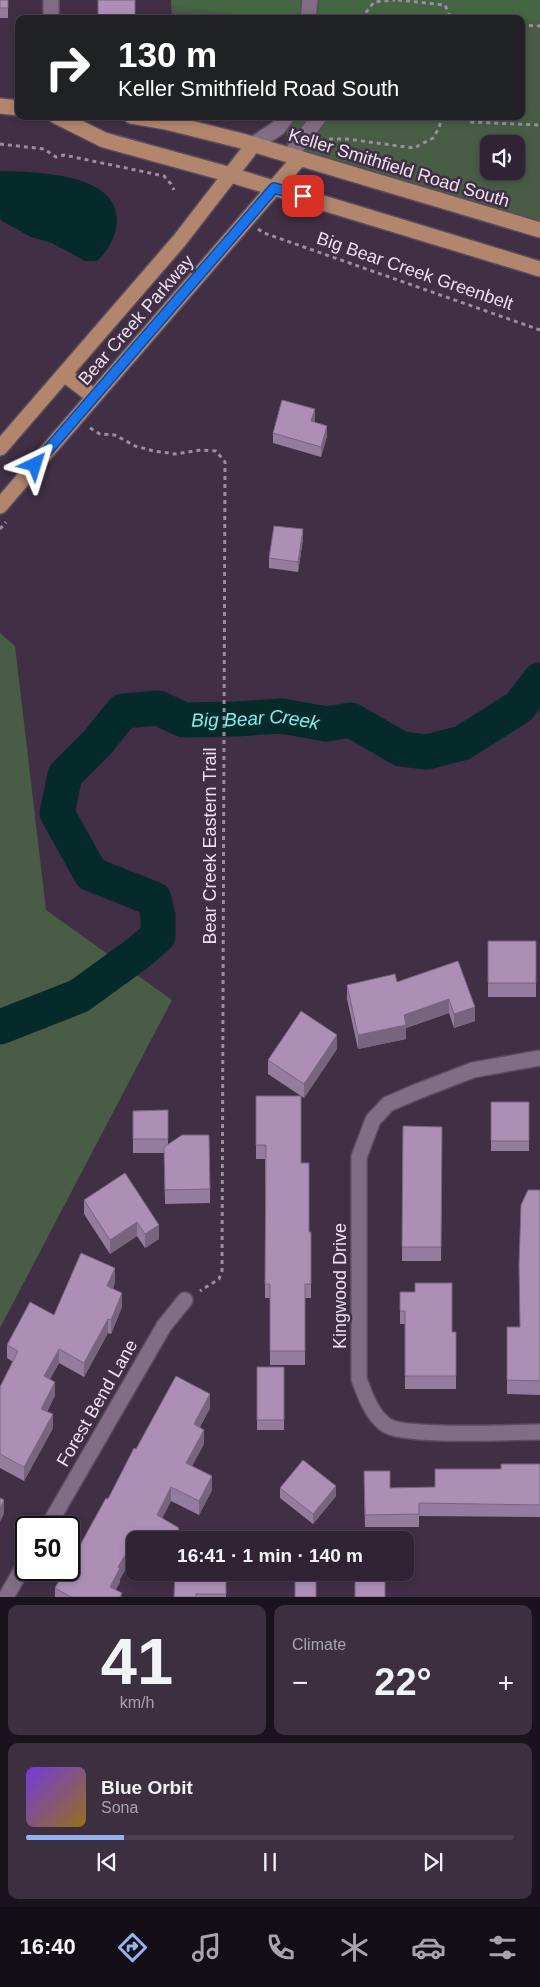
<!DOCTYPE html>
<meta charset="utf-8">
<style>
body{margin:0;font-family:Helvetica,sans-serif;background:#3c2f40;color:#f1f3f6;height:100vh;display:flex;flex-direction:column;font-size:19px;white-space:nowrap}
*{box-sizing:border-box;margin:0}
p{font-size:16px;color:#a8a4ac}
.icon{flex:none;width:28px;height:28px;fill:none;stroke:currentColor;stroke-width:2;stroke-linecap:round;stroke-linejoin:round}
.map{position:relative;height:1597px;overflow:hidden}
.sheet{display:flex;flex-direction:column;gap:8px;padding:8px;background:#1a131d;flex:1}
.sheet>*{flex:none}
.top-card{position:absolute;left:15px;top:15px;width:510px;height:105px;border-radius:10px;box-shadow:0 2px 8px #0003,0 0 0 1px #4b404f;background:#202124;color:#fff;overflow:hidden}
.tools{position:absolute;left:480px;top:135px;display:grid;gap:10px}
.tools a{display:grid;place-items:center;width:45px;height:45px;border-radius:10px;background:#302334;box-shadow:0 2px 8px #0003,0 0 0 1px #4b404f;font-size:25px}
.speed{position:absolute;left:15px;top:1516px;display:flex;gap:10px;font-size:25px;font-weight:700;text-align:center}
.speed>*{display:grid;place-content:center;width:65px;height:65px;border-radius:50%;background:#302334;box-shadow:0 2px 8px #0003,0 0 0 1px #4b404f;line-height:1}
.speed .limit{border:2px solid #111;border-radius:8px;background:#fff;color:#111}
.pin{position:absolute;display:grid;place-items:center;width:42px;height:42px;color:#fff;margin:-21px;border-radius:10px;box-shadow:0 2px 8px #0006}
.me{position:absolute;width:55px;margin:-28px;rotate:41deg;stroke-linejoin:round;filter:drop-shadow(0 0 4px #0008)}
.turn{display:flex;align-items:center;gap:18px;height:105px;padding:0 20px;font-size:22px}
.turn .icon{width:65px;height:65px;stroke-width:2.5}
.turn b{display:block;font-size:35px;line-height:42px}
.big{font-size:38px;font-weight:800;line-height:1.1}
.sheet .tile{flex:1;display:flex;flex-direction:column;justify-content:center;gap:8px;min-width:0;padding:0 18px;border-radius:10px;background:#3c2f40}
.sheet .dial{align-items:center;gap:0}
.dial b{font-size:65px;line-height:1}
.song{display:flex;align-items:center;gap:15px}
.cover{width:60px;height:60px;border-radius:8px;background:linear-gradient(135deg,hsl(260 70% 55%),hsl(40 70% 35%))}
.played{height:5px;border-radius:2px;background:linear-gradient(90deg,#95b2f1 20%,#4b404f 20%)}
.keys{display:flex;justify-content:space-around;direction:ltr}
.heat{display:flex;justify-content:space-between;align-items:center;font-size:28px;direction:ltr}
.sheet .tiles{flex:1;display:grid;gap:8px;grid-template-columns:1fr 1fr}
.tile:last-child{grid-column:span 2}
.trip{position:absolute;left:126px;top:1531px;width:288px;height:50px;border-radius:10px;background:#302334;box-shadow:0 2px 8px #0003,0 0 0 1px #4b404f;font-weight:800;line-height:50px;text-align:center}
.tab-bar{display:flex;height:80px;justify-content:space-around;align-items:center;background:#130e15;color:#a8a4ac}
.tab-bar .icon{width:35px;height:35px}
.tab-bar .on{color:#95b2f1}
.tab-bar b{font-size:22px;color:#f1f3f6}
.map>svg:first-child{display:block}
.green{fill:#485c46;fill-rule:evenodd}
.forest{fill:#456643}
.water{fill:#062a2a}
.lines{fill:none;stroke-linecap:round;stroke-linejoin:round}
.river{stroke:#062a2a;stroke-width:35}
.minor-casing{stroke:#594c5e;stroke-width:18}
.major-casing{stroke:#594c5e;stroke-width:18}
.path{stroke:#9b8d9f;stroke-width:3;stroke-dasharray:4 4;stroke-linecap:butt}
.minor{stroke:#816e86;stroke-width:15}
.major{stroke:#b1866d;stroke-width:15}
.wall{fill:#957b9d}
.shaded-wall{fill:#79647f}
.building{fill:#ad8fb6;stroke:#79647f}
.route-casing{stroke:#114b97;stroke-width:12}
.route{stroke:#1a73e8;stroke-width:9}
.labels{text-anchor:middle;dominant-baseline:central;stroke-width:5;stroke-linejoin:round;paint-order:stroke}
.street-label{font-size:18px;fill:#ece1ef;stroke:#402f45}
.water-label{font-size:19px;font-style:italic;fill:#84ebec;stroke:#402f45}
</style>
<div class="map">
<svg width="540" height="1597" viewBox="0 0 540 1597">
<rect width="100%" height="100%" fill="#402f45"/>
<path class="green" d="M171,0H540V222L286,159L287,121H220L209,116H521V19H172ZM489,144H516V171H489Z
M0,633L15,646L46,910L172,1000L0,1328Z"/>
<path class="forest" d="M171,0H540V20L331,14H233L171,5Z"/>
<path class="water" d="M0,171C33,172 118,172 117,221C116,236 109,250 97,261H85L52,243L31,237L2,221L0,219Z"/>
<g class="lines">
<path class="river" id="s1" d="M0,1027L79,996L137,954L158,936V916L154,899L91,874L57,813L65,775L97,743L123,711L158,708L184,720L236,719L282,716L326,724L351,720L401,749L427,752L462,743L519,707L540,680"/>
<defs>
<path id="minor" d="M51,19V0
M308,19L310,0
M254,144L278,128L287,116
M290,155L320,116
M540,1058L473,1070L416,1092L388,1104L373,1120L359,1157V1379C365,1395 371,1414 386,1425C404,1438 512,1432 540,1432
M47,1528L164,1326L185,1300
M6,1597L26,1562"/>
<path id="major" d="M0,106L19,108
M56,116L104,140L231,175L540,269
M131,116L166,122L242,141L540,230
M64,374L94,397
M0,448L179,241L254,144
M0,506L300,158"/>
</defs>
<use href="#minor" class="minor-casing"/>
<use href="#major" class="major-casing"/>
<path class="path" d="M398,0L445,5L451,19
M361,19L374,2L395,0
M521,25L540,26
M465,116L470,122L540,125
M329,139H347L414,148L433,138L439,128L442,116
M0,144L44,149L56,157L64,155L164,176L171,184L174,190
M258,229L264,233L540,330
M90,428L100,434L115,435L135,446L154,451L175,454L201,450L216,451L225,462L222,1271L219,1279L200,1291
M0,529L6,522"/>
<use href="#minor" class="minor"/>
<use href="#major" class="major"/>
</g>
<path class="wall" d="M0,0H8V18H0Z
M315,419L314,422L327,436L321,457L273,443V433Z
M303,539L298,572L269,568V558Z
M488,941H536V997H488Z
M458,961L475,1021L454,1028L449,1013L406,1028V1039L358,1049L347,999V985L397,982Z
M337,1049L304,1098L301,1096V1163L309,1232H311V1298H305V1365H270V1298H265V1159H256V1096H301L268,1074V1060Z
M491,1102H529V1151H491Z
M168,1110V1145L210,1189V1203L165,1204L164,1153H133V1111Z
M403,1126L442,1127L441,1261H402Z
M125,1173L159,1239L145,1248L137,1236L110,1254L84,1214V1200Z
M540,1190V1395L507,1394V1327H520Z
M115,1282L113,1288L122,1307L111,1334L108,1333L84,1377L59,1363L50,1379L55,1395L47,1412L53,1428L24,1481L0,1468V1387L13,1362L7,1358V1345L54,1315Z
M400,1292L452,1332H456V1389H405V1324H400Z
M257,1367H284V1430H257Z
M210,1408L200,1427L204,1444L192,1466L212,1490L199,1515L171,1501L162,1518L179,1540H135V1552L120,1579V1582L115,1590L122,1597H55V1588L79,1547L108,1499L136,1449Z
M540,1464V1517L419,1516V1527H365L364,1471L390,1488L435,1487L501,1469Z
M280,1488L336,1496L313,1524L280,1498Z
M226,1572V1597H174Z"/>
<path class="shaded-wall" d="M315,409V419L311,431V421Z
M327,426V436L321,457V447Z
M303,529V539L298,572V562Z
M449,999V1013L406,1028V1039L358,1049V1035L404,1015Z
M475,1007V1021L454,1028V1014Z
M337,1035V1049L304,1098V1084Z
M137,1222V1236L110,1254V1240Z
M159,1225V1239L145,1248V1234Z
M115,1268V1282L107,1300V1286Z
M122,1293V1307L111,1334V1320Z
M108,1319V1333L84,1377V1363Z
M59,1349V1363L44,1390V1376Z
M55,1382V1395L41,1423V1409Z
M210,1394V1408L194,1438V1424Z
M53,1414V1428L24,1481V1467Z
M204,1430V1444L186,1477V1463Z
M212,1476V1490L199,1515V1501Z
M336,1486V1496L313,1524V1514Z
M171,1487V1501L157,1529V1515Z
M4,1500V1514L0,1522V1508Z
M179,1528V1540H172Z
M136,1537L135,1552L120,1579V1582L112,1597L110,1587L118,1567Z"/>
<path class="building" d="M0,0H8V8H0Z
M98,0H135V16H155V19H98Z
M282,400L315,409L311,421L327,426L321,447L273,433Z
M274,526L303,529L298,562L269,558Z
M488,941H536V983H488Z
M458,961L475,1007L454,1014L449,999L404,1015L406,1025L358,1035L347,985L395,974L397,982Z
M301,1011L337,1035L304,1084L268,1060Z
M256,1096H301V1163H309V1232H311V1284H305V1351H270V1284H265L266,1145H256Z
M491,1102H529V1141H491Z
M168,1110V1139H133V1111Z
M403,1126L442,1127L441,1247H402Z
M182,1135H209L210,1189L165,1190L164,1147Z
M125,1173L159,1225L145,1234L137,1222L110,1240L84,1200Z
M528,1190H540V1381L507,1380V1327H520L519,1265L521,1205Z
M81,1253L115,1268L107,1286L122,1293L111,1320L108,1319L84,1363L59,1349L44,1376L55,1382L41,1409L53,1414L24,1467L0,1454V1387L18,1351L7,1345L30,1302L54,1315Z
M415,1283H452V1332H456V1376H405V1311H400V1292H415Z
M257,1367H284V1420H257Z
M176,1376L210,1394L194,1424L204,1430L186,1463L212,1476L199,1501L171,1487L157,1515L179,1528L172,1540H141L136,1537L118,1567L120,1568L110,1587L122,1593L120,1597H71L55,1588L65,1570H69V1562L77,1546L79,1547L106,1498L108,1499L134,1448L136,1449Z
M303,1460L336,1486L313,1514L280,1488Z
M501,1464H540V1505L419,1503V1514L365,1515L364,1471H390V1488L435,1487V1469H501Z
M0,1498L4,1500L0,1508Z
M175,1572H226V1594H196V1597H174Z
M355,1572H385V1597H355Z
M295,1577L316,1578V1597H295Z"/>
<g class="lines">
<defs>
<path id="route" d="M35,465L274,188L303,196"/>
</defs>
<use href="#route" class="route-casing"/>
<use href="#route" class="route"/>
</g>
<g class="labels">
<g class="street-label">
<text transform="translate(399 168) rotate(17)">Keller Smithfield Road South</text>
<text transform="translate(415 271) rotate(19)">Big Bear Creek Greenbelt</text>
<text transform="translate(136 320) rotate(-49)">Bear Creek Parkway</text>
<text transform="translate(210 846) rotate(-90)">Bear Creek Eastern Trail</text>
<text transform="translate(340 1286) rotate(-90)">Kingwood Drive</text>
<text transform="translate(97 1403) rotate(-60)">Forest Bend Lane</text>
</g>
<g class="water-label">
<text stroke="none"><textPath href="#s1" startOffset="620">Big Bear Creek</textPath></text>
</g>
</g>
</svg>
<div class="tools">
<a><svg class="icon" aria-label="sound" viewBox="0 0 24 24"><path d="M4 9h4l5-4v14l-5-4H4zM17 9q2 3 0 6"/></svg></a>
</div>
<div class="speed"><div class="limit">50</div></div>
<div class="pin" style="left:303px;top:196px;background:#d93025"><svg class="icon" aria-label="arrive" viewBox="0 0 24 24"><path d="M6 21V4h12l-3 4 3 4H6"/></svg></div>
<svg class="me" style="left:35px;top:465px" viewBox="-20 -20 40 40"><path d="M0-17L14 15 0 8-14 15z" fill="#1a73e8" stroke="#fff" stroke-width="4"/></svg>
<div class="trip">16:41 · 1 min · 140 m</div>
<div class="top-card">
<div class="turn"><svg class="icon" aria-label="right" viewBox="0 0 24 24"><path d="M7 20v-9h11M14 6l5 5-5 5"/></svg><div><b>130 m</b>Keller Smithfield Road South</div></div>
</div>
</div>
<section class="sheet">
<div class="tiles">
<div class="tile dial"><b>41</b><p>km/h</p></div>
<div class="tile"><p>Climate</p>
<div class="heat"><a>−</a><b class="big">22°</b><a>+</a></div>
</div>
<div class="tile">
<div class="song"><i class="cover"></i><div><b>Blue Orbit</b><p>Sona</p></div></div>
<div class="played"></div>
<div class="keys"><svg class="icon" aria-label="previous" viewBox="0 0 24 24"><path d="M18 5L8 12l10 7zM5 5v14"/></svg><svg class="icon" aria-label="pause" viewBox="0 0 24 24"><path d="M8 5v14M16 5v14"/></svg><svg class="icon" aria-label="next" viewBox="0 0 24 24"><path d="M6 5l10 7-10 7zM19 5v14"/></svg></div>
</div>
</div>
</section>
<nav class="tab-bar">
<b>16:40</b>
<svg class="icon on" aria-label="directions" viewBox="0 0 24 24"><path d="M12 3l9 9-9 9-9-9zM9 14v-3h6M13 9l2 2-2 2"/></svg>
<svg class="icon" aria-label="music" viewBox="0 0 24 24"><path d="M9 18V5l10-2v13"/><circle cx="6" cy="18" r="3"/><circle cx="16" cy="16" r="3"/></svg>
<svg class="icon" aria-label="phone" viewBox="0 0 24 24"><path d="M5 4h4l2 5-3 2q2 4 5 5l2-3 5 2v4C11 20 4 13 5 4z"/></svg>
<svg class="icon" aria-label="climate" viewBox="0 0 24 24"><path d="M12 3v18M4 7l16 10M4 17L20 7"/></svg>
<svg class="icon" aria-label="car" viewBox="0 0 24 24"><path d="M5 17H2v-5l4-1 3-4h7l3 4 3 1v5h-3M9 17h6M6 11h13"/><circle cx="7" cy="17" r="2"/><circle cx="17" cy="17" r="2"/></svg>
<svg class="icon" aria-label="filters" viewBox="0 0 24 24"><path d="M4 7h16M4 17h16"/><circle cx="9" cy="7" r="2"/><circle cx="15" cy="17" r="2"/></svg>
</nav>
